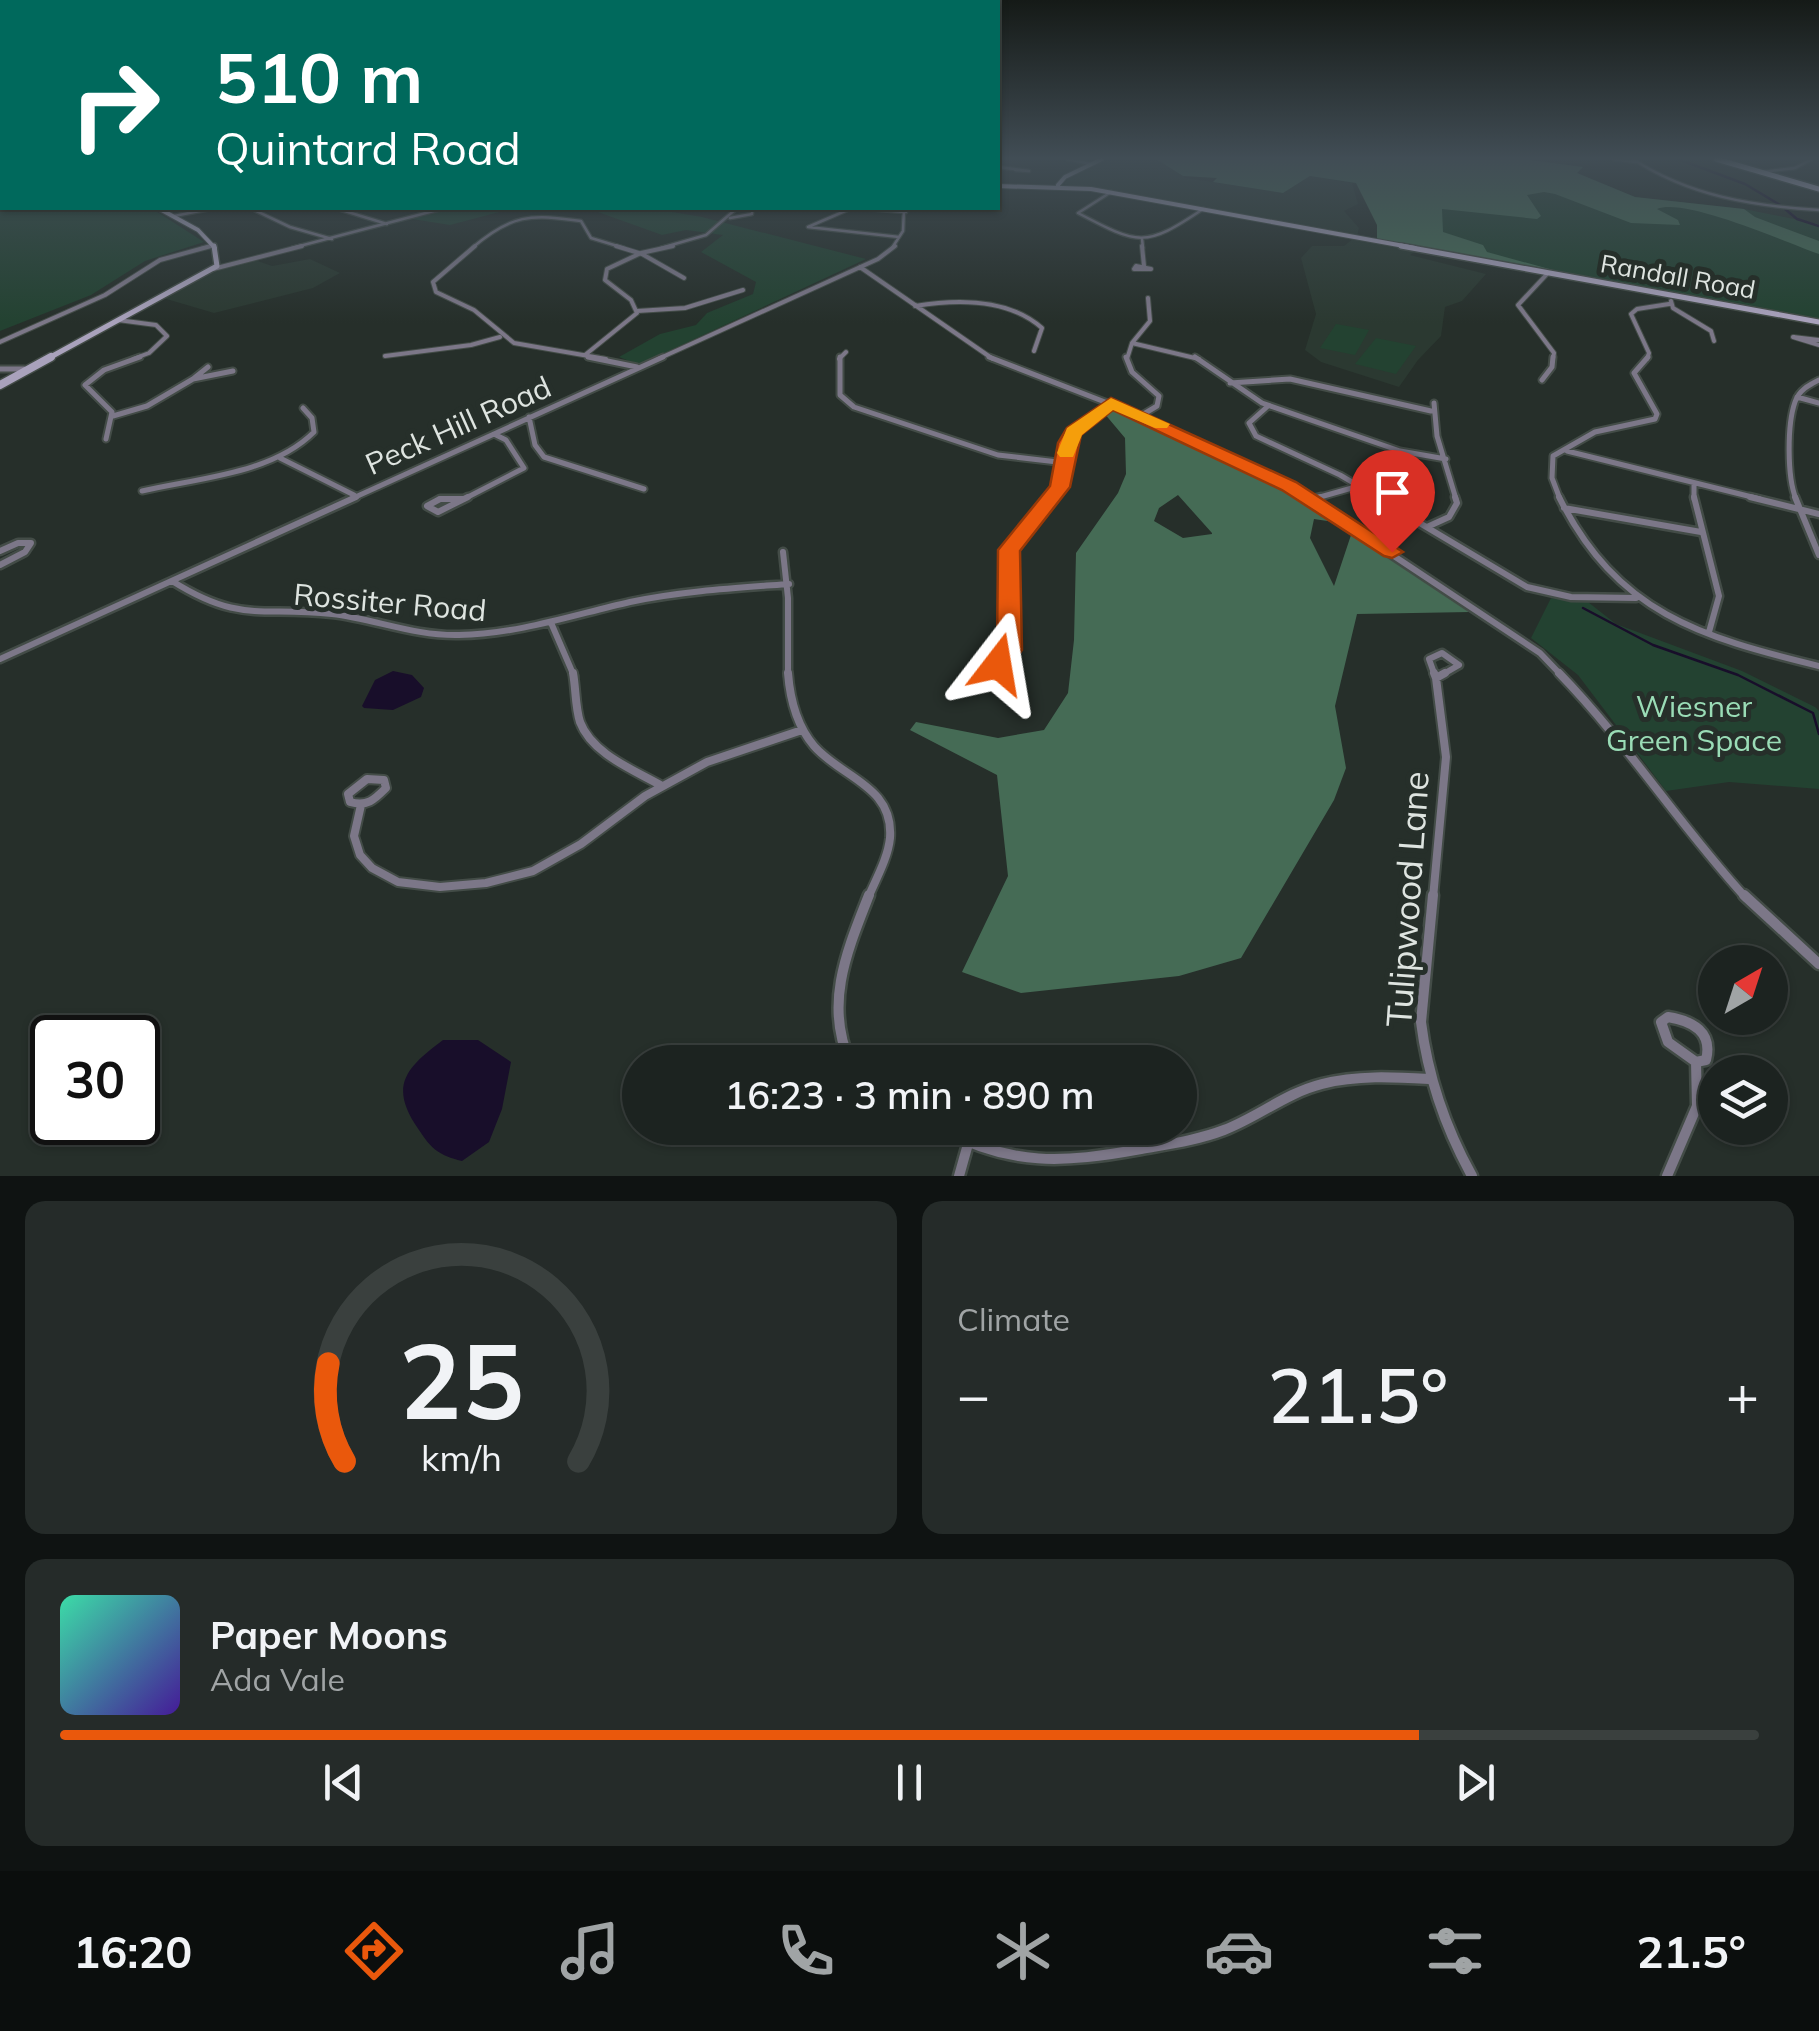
<!DOCTYPE html>
<meta charset="utf-8">
<style>
body{margin:0;font-family:Mulish,sans-serif;background:#252b29;color:#f1f3f6;height:100vh;display:flex;flex-direction:column;font-size:38px;white-space:nowrap}
*{box-sizing:border-box;margin:0}
p{font-size:32px;color:#a0a4a5}
.icon{flex:none;width:55px;height:55px;fill:none;stroke:currentColor;stroke-width:2;stroke-linecap:round;stroke-linejoin:round}
.map{position:relative;height:1176px;overflow:hidden}
.drawer{display:flex;flex-direction:column;gap:25px;padding:25px;background:#0f1312;flex:1}
.drawer>*{flex:none}
.guide{position:absolute;left:0px;top:0px;width:1000px;height:210px;box-shadow:0 2px 8px #0004,0 0 0 2px #3a403e;background:#00695c;color:#fff;overflow:hidden}
.needle{width:65px;rotate:39deg}
.tools{position:absolute;left:1698px;top:945px;display:grid;gap:20px}
.tools a{display:grid;place-items:center;width:90px;height:90px;border-radius:50%;background:#1c2320;box-shadow:0 2px 8px #0004,0 0 0 2px #3a403e;font-size:50px}
.speed{position:absolute;left:30px;top:1015px;display:flex;gap:20px;font-size:50px;font-weight:700;text-align:center}
.speed>*{display:grid;place-content:center;width:130px;height:130px;border-radius:50%;background:#1c2320;box-shadow:0 2px 8px #0004,0 0 0 2px #3a403e;line-height:1}
.speed .limit{border:5px solid #111;border-radius:15px;background:#fff;color:#111}
.pin{position:absolute;display:grid;place-items:center;width:85px;height:85px;color:#fff;margin:-102px -42px;border-radius:50% 50% 50% 0;rotate:-45deg;box-shadow:0 0 10px #0007}
.pin .icon{rotate:45deg}
.me{position:absolute;width:110px;margin:-55px;rotate:14deg;stroke-linejoin:round;filter:drop-shadow(0 0 8px #0008)}
.turn{display:flex;align-items:center;gap:35px;height:210px;padding:0 50px;font-size:45px}
.turn .icon{width:130px;height:130px;stroke-width:2.5}
.turn b{display:block;font-size:70px;line-height:85px}
.big{font-size:75px;font-weight:600;line-height:1.1}
.drawer .tile{flex:1;display:flex;flex-direction:column;justify-content:center;gap:15px;min-width:0;padding:0 35px;border-radius:20px;background:#252b29}
.drawer .dial{align-items:center;gap:0}
.dial svg{height:260px;overflow:visible;fill:none;stroke:#3a403e;stroke-width:7;stroke-linecap:round;text-anchor:middle}
.dial text{fill:#f1f3f6;stroke:none}
.song{display:flex;align-items:center;gap:30px}
.cover{width:120px;height:120px;border-radius:15px;background:linear-gradient(135deg,hsl(160 70% 55%),hsl(260 70% 35%))}
.played{height:10px;border-radius:5px;background:linear-gradient(90deg,#ea580c 80%,#3a403e 80%)}
.keys{display:flex;justify-content:space-around;direction:ltr}
.heat{display:flex;justify-content:space-between;align-items:center;font-size:55px;direction:ltr}
.drawer .tiles{flex:1;display:grid;gap:25px;grid-template-columns:1fr 1fr}
.tile:last-child{grid-column:span 2}
.trip{position:absolute;left:622px;top:1045px;width:575px;height:100px;border-radius:50px;background:#1c2320;box-shadow:0 2px 8px #0004,0 0 0 2px #3a403e;font-weight:600;line-height:100px;text-align:center}
.tabs{display:flex;height:160px;justify-content:space-around;align-items:center;background:#0b0e0d;color:#a0a4a5}
.tabs .icon{width:70px;height:70px}
.tabs .active{color:#ea580c}
.tabs b{font-size:45px;color:#f1f3f6}
.map>svg:first-child{display:block}
.built{fill:#2b3931}
.green{fill:#234231}
.forest{fill:#456b55;fill-rule:evenodd}
.water{fill:#180e2a}
.lines{fill:none;stroke-linecap:round;stroke-linejoin:round}
.stream{stroke:#180e2a;stroke-width:2.5}
.street-far5-casing{stroke:#434c47;stroke-width:5}
.street-far4-casing{stroke:#434c47;stroke-width:6}
.street-far3-casing{stroke:#434c47;stroke-width:9}
.street-far2-casing{stroke:#434c47;stroke-width:11}
.street-far1-casing{stroke:#434c47;stroke-width:12}
.street-casing{stroke:#434c47;stroke-width:15}
.secondary-far2-casing{stroke:#434c47;stroke-width:6}
.secondary-far1-casing{stroke:#434c47;stroke-width:8}
.secondary-casing{stroke:#434c47;stroke-width:11}
.primary-casing{stroke:#434c47;stroke-width:8}
.street-far5{stroke:#7c7788;stroke-width:2.5}
.street-far4{stroke:#7c7788;stroke-width:4}
.street-far3{stroke:#7c7788;stroke-width:5}
.street-far2{stroke:#7c7788;stroke-width:6}
.street-far1{stroke:#7c7788;stroke-width:8}
.street{stroke:#7c7788;stroke-width:10}
.secondary-far2{stroke:#a9a2bc;stroke-width:4}
.secondary-far1{stroke:#a9a2bc;stroke-width:5}
.secondary{stroke:#a9a2bc;stroke-width:8}
.primary{stroke:#ccc3e4;stroke-width:5}
.route{fill:#ea580c;stroke:#983908;stroke-width:2.5}
.slow{fill:#f59e0b}
.labels{text-anchor:middle;dominant-baseline:central;stroke-width:10;stroke-linejoin:round;paint-order:stroke}
.far-street-label{font-size:25px;fill:#dee4e0;stroke:#262f2a}
.street-label{font-size:30px;fill:#dee4e0;stroke:#262f2a}
.park-label{font-size:30px;fill:#9adcb6;stroke:#262f2a}
.near-street-label{font-size:35px;fill:#dee4e0;stroke:#262f2a}
</style>
<div class="map">
<svg width="1819" height="1176" viewBox="0 0 1819 1176">
<rect width="100%" height="100%" fill="#262f2a"/>
<path class="built" d="M1106,159H1157L1186,178L1283,193L1310,176L1352,183L1358,204L1344,211L1359,228L1357,236L1064,184L1069,178Z
M1354,238L1417,250L1410,255L1486,274L1462,301L1445,307L1441,336L1418,360L1399,387L1321,362L1305,350L1316,314L1301,258L1312,246H1344Z
M310,259L340,273L313,288L214,313L163,298L209,273L255,260L272,266Z"/>
<path class="green" d="M1323,159H1524L1583,167L1577,173L1635,197L1744,209L1819,224V322L1401,246L1393,189L1303,175Z
M0,183L2,208H151L204,242L145,261L91,295L0,331Z
M455,208H515L450,225L412,219Z
M572,208H649L702,217L866,259L639,365L619,357L660,334L696,325L707,313L753,294L756,282L701,252L723,235L686,230L662,235L595,211Z
M1336,324L1369,330L1355,355L1320,348Z
M1376,338L1416,346L1396,374L1355,364Z
M1551,598L1588,602L1616,624L1742,671L1815,707L1819,711V789L1729,782L1666,791L1578,675L1531,638Z"/>
<path class="forest" d="M1156,159H1523L1583,167L1577,173L1635,197L1744,209L1755,217L1819,241V254C1787,243 1685,197 1657,209L1678,220L1680,225L1631,223L1555,194L1544,192L1527,195L1541,216L1537,219L1442,209L1443,232L1483,245L1487,252L1553,270L1550,272L1377,240V225L1356,183L1310,176L1283,193L1213,182L1217,178L1183,176Z
M1112,406L1250,469L1337,519L1334,522L1314,519L1310,538L1334,586L1352,532L1470,612L1357,614L1335,706L1346,768L1334,800L1241,958L1179,976L1021,993L962,972L1008,876L997,775L910,730L916,722L998,738L1044,730L1068,693L1074,640L1076,553L1118,493L1126,474L1125,438L1104,413ZM1178,495L1212,533V534L1183,538L1154,521L1159,508Z"/>
<path class="water" d="M393,671L412,675L424,688L421,697L393,710L364,708L362,706L375,680Z
M443,1040H478L511,1062L502,1109L489,1142L462,1161C439,1155 432,1150 419,1130C389,1087 404,1069 443,1040Z"/>
<g class="lines">
<path class="stream" d="M1678,159L1745,184L1780,205
M1785,209L1797,219L1819,226
M1583,608L1653,645L1738,675L1813,713L1819,734"/>
<defs>
<path id="street-far5" d="M1067,159L1091,164
M1613,159L1636,162
M1633,159C1689,196 1753,206 1819,210
M998,167L1029,171L1015,170
M1762,172L1795,168L1812,159
M1111,192L1078,213C1139,245 1145,248 1203,209
M250,208L290,227L332,239
M335,208L387,224
M852,208L808,227L899,237
M855,208L906,212
M174,216L215,208
M730,218L752,214V208
M1142,239L1143,248
M202,248L214,245
M292,248L445,208
M472,248C512,214 530,214 581,221L591,238L624,248
M661,248L706,235L737,208
M892,248L903,231L904,208"/>
<path id="street-far4" d="M475,246L433,282L436,292L474,310L514,343L606,359
M616,246L642,254L684,278
M1142,246L1144,266
M1136,266L1151,269H1134Z
M860,267L993,359
M213,269L302,246
M1548,273L1518,305L1554,353L1553,359
M1671,301L1673,308L1711,331L1714,341
M915,306C957,299 1008,298 1042,328L1034,351
M637,311L685,308L743,290
M118,320L156,325L167,336L149,353L133,359
M1819,340L1793,337L1819,345
M0,342L105,295L160,260L211,246
M1132,343L1199,359
M585,355L637,313L631,300L605,280L607,269L641,253L673,246
M385,356L471,345L500,337
M658,359L878,259L895,246
M839,359L846,352
M1127,359L1132,343L1150,321L1148,298
M1647,359L1649,353L1631,314L1637,309L1669,304"/>
<path id="street-far3" d="M588,357L637,367
M840,357V395L854,407L998,455L1066,463
M989,357L1141,416L1289,486L1309,499
M1126,357L1132,372L1159,396L1157,406L1142,415
M1195,357L1262,403L1400,451L1446,459
M208,367L193,379L233,371
M0,369H24
M1542,380L1552,367L1553,357
M1230,383L1290,379L1431,411
M1797,397L1819,403
M1434,403L1437,436L1456,499
M1268,406L1249,423L1256,436L1340,475L1381,499
M113,416L147,406L193,379
M529,417L535,445L544,457L644,489
M106,439L112,412L85,385L104,370L140,357
M1567,451L1760,499
M280,458L354,495
M1694,483V499
M142,491C198,478 272,474 314,432L312,418L303,408
M351,499L663,357
M439,499H464
M464,499L524,468L506,440L494,434
M1050,499L1060,487L1073,432L1110,404
M1313,499L1359,486
M1560,499L1552,478L1553,456L1595,432L1655,419L1657,414L1634,373L1648,357
M1796,499C1787,477 1787,425 1795,402C1799,390 1809,385 1819,380"/>
<path id="street-far2" d="M1305,497L1540,653L1562,676
M1376,497L1527,587L1571,597L1636,598
M1559,497C1617,613 1700,637 1819,666
M1694,497L1719,596L1709,632
M1750,497L1819,514
M1795,497L1819,555
M440,499H464L438,512L427,506Z
M464,499L468,497
M1313,499L1321,497
M1564,508L1701,532
M1427,527L1449,517L1457,503L1455,497
M0,551L18,543H31L25,552L0,565
M783,552L788,598V676
M172,581C241,624 260,606 332,614C375,619 414,636 459,635C518,634 573,615 630,602C683,591 736,588 789,584
M552,625L574,676
M0,659L356,497
M997,664L1010,649L1009,550L1052,497
M1435,676L1429,659L1442,653L1459,665L1440,676"/>
<path id="street-far1" d="M573,673C576,689 575,706 580,722C592,754 634,770 662,786
M788,673C790,699 797,726 814,746C842,778 894,786 890,838C888,858 876,879 868,898
M1434,673L1436,678L1445,673
M1559,673C1627,743 1680,826 1746,898
M367,779L384,780L386,788C374,800 367,807 350,802L348,794Z
M361,805L354,836L360,855L372,868L398,882L440,887L486,883L533,871L581,844L645,796L707,762L802,730
M1433,898L1446,757L1436,678"/>
<path id="street" d="M1433,895L1421,1022C1428,1078 1445,1127 1472,1176
M1744,895L1819,964
M1668,1017C1693,1021 1713,1032 1706,1060L1696,1062L1668,1042L1661,1022Z
M850,1062C824,1004 847,951 869,895
M940,1128C1011,1167 1064,1163 1141,1149C1169,1144 1198,1140 1224,1130C1258,1117 1286,1093 1322,1084C1357,1075 1393,1077 1429,1079
M959,1176L968,1144
M1667,1176L1697,1106L1696,1062"/>
<path id="secondary-far2" d="M1058,185L1065,177L1102,159
M998,186L1091,189L1415,248
M158,208L198,230L215,248"/>
<path id="secondary-far1" d="M1401,246L1819,322
M47,359L217,266L214,246"/>
<path id="secondary" d="M0,385L51,357"/>
<path id="primary" d="M1716,159L1819,189"/>
</defs>
<use href="#street-far5" class="street-far5-casing"/>
<use href="#street-far4" class="street-far4-casing"/>
<use href="#street-far3" class="street-far3-casing"/>
<use href="#street-far2" class="street-far2-casing"/>
<use href="#street-far1" class="street-far1-casing"/>
<use href="#street" class="street-casing"/>
<use href="#secondary-far2" class="secondary-far2-casing"/>
<use href="#secondary-far1" class="secondary-far1-casing"/>
<use href="#secondary" class="secondary-casing"/>
<use href="#primary" class="primary-casing"/>
<use href="#street-far5" class="street-far5"/>
<use href="#street-far4" class="street-far4"/>
<use href="#street-far3" class="street-far3"/>
<use href="#street-far2" class="street-far2"/>
<use href="#street-far1" class="street-far1"/>
<use href="#street" class="street"/>
<use href="#secondary-far2" class="secondary-far2"/>
<use href="#secondary-far1" class="secondary-far1"/>
<use href="#secondary" class="secondary"/>
<use href="#primary" class="primary"/>
</g>
<linearGradient id="sky" x2="0" y2="1"><stop stop-color="#151a17"/><stop offset="0.49" stop-color="#414d55"/><stop offset="1" stop-color="#414d55" stop-opacity="0"/></linearGradient>
<rect width="1819" height="323" fill="url(#sky)"/>
<path class="route" d="M1111,398L1296,482L1403,552L1392,558L1384,556L1282,490L1113,410L1081,435L1070,487L1020,551L1022,650L1006,670H989L985,664L997,648L998,550L1050,486L1058,443L1067,428Z"/>
<path class="slow" d="M1111,398L1170,424L1167,428H1155L1113,410L1082,435L1073,457H1060L1057,453L1067,428Z"/>
<g class="labels">
<g class="far-street-label">
<text transform="translate(1678 276) rotate(10)">Randall Road</text>
</g>
<g class="street-label">
<text transform="translate(458 425) rotate(-24)">Peck Hill Road</text>
<text transform="translate(390 602) rotate(5)">Rossiter Road</text>
</g>
<g class="park-label">
<text x="1694" y="706">Wiesner<tspan x="1694" dy="34">Green Space</tspan></text>
</g>
<g class="near-street-label">
<text transform="translate(1407 899) rotate(-86)">Tulipwood Lane</text>
</g>
</g>
</svg>
<div class="tools">
<a><svg class="needle" viewBox="-14 -14 28 28"><path d="M0-13l5 13h-10z" fill="#e53935"/><path d="M0 13l5-13h-10z" fill="#a0a4a5"/></svg></a>
<a><svg class="icon" aria-label="layers" viewBox="0 0 24 24"><path d="M12 4l9 5-9 5-9-5zM3 14l9 5 9-5"/></svg></a>
</div>
<div class="speed"><div class="limit">30</div></div>
<div class="pin" style="left:1392px;top:552px;background:#d93025"><svg class="icon" aria-label="arrive" viewBox="0 0 24 24"><path d="M6 21V4h12l-3 4 3 4H6"/></svg></div>
<svg class="me" style="left:998px;top:664px" viewBox="-20 -20 40 40"><path d="M0-17L14 15 0 8-14 15z" fill="#ea580c" stroke="#fff" stroke-width="4"/></svg>
<div class="trip">16:23 · 3 min · 890 m</div>
<div class="guide">
<div class="turn"><svg class="icon" aria-label="right" viewBox="0 0 24 24"><path d="M7 20v-9h11M14 6l5 5-5 5"/></svg><div><b>510 m</b>Quintard Road</div></div>
</div>
</div>
<section class="drawer">
<div class="tiles">
<div class="tile dial"><svg viewBox="0 0 100 80">
<path d="M14 69A42 42 0 1 1 86 69"/>
<path d="M14 69A42 42 0 0 1 9 39" stroke="#ea580c"/>
<text x="50" y="56" font-size="32" font-weight="700">25</text>
<text x="50" y="72" font-size="11">km/h</text>
</svg></div>
<div class="tile"><p>Climate</p>
<div class="heat"><a>−</a><b class="big">21.5°</b><a>+</a></div>
</div>
<div class="tile">
<div class="song"><i class="cover"></i><div><b>Paper Moons</b><p>Ada Vale</p></div></div>
<div class="played"></div>
<div class="keys"><svg class="icon" aria-label="previous" viewBox="0 0 24 24"><path d="M18 5L8 12l10 7zM5 5v14"/></svg><svg class="icon" aria-label="pause" viewBox="0 0 24 24"><path d="M8 5v14M16 5v14"/></svg><svg class="icon" aria-label="next" viewBox="0 0 24 24"><path d="M6 5l10 7-10 7zM19 5v14"/></svg></div>
</div>
</div>
</section>
<nav class="tabs">
<b>16:20</b>
<svg class="icon active" aria-label="directions" viewBox="0 0 24 24"><path d="M12 3l9 9-9 9-9-9zM9 14v-3h6M13 9l2 2-2 2"/></svg>
<svg class="icon" aria-label="music" viewBox="0 0 24 24"><path d="M9 18V5l10-2v13"/><circle cx="6" cy="18" r="3"/><circle cx="16" cy="16" r="3"/></svg>
<svg class="icon" aria-label="phone" viewBox="0 0 24 24"><path d="M5 4h4l2 5-3 2q2 4 5 5l2-3 5 2v4C11 20 4 13 5 4z"/></svg>
<svg class="icon" aria-label="climate" viewBox="0 0 24 24"><path d="M12 3v18M4 7l16 10M4 17L20 7"/></svg>
<svg class="icon" aria-label="car" viewBox="0 0 24 24"><path d="M5 17H2v-5l4-1 3-4h7l3 4 3 1v5h-3M9 17h6M6 11h13"/><circle cx="7" cy="17" r="2"/><circle cx="17" cy="17" r="2"/></svg>
<svg class="icon" aria-label="filters" viewBox="0 0 24 24"><path d="M4 7h16M4 17h16"/><circle cx="9" cy="7" r="2"/><circle cx="15" cy="17" r="2"/></svg>
<b>21.5°</b>
</nav>
